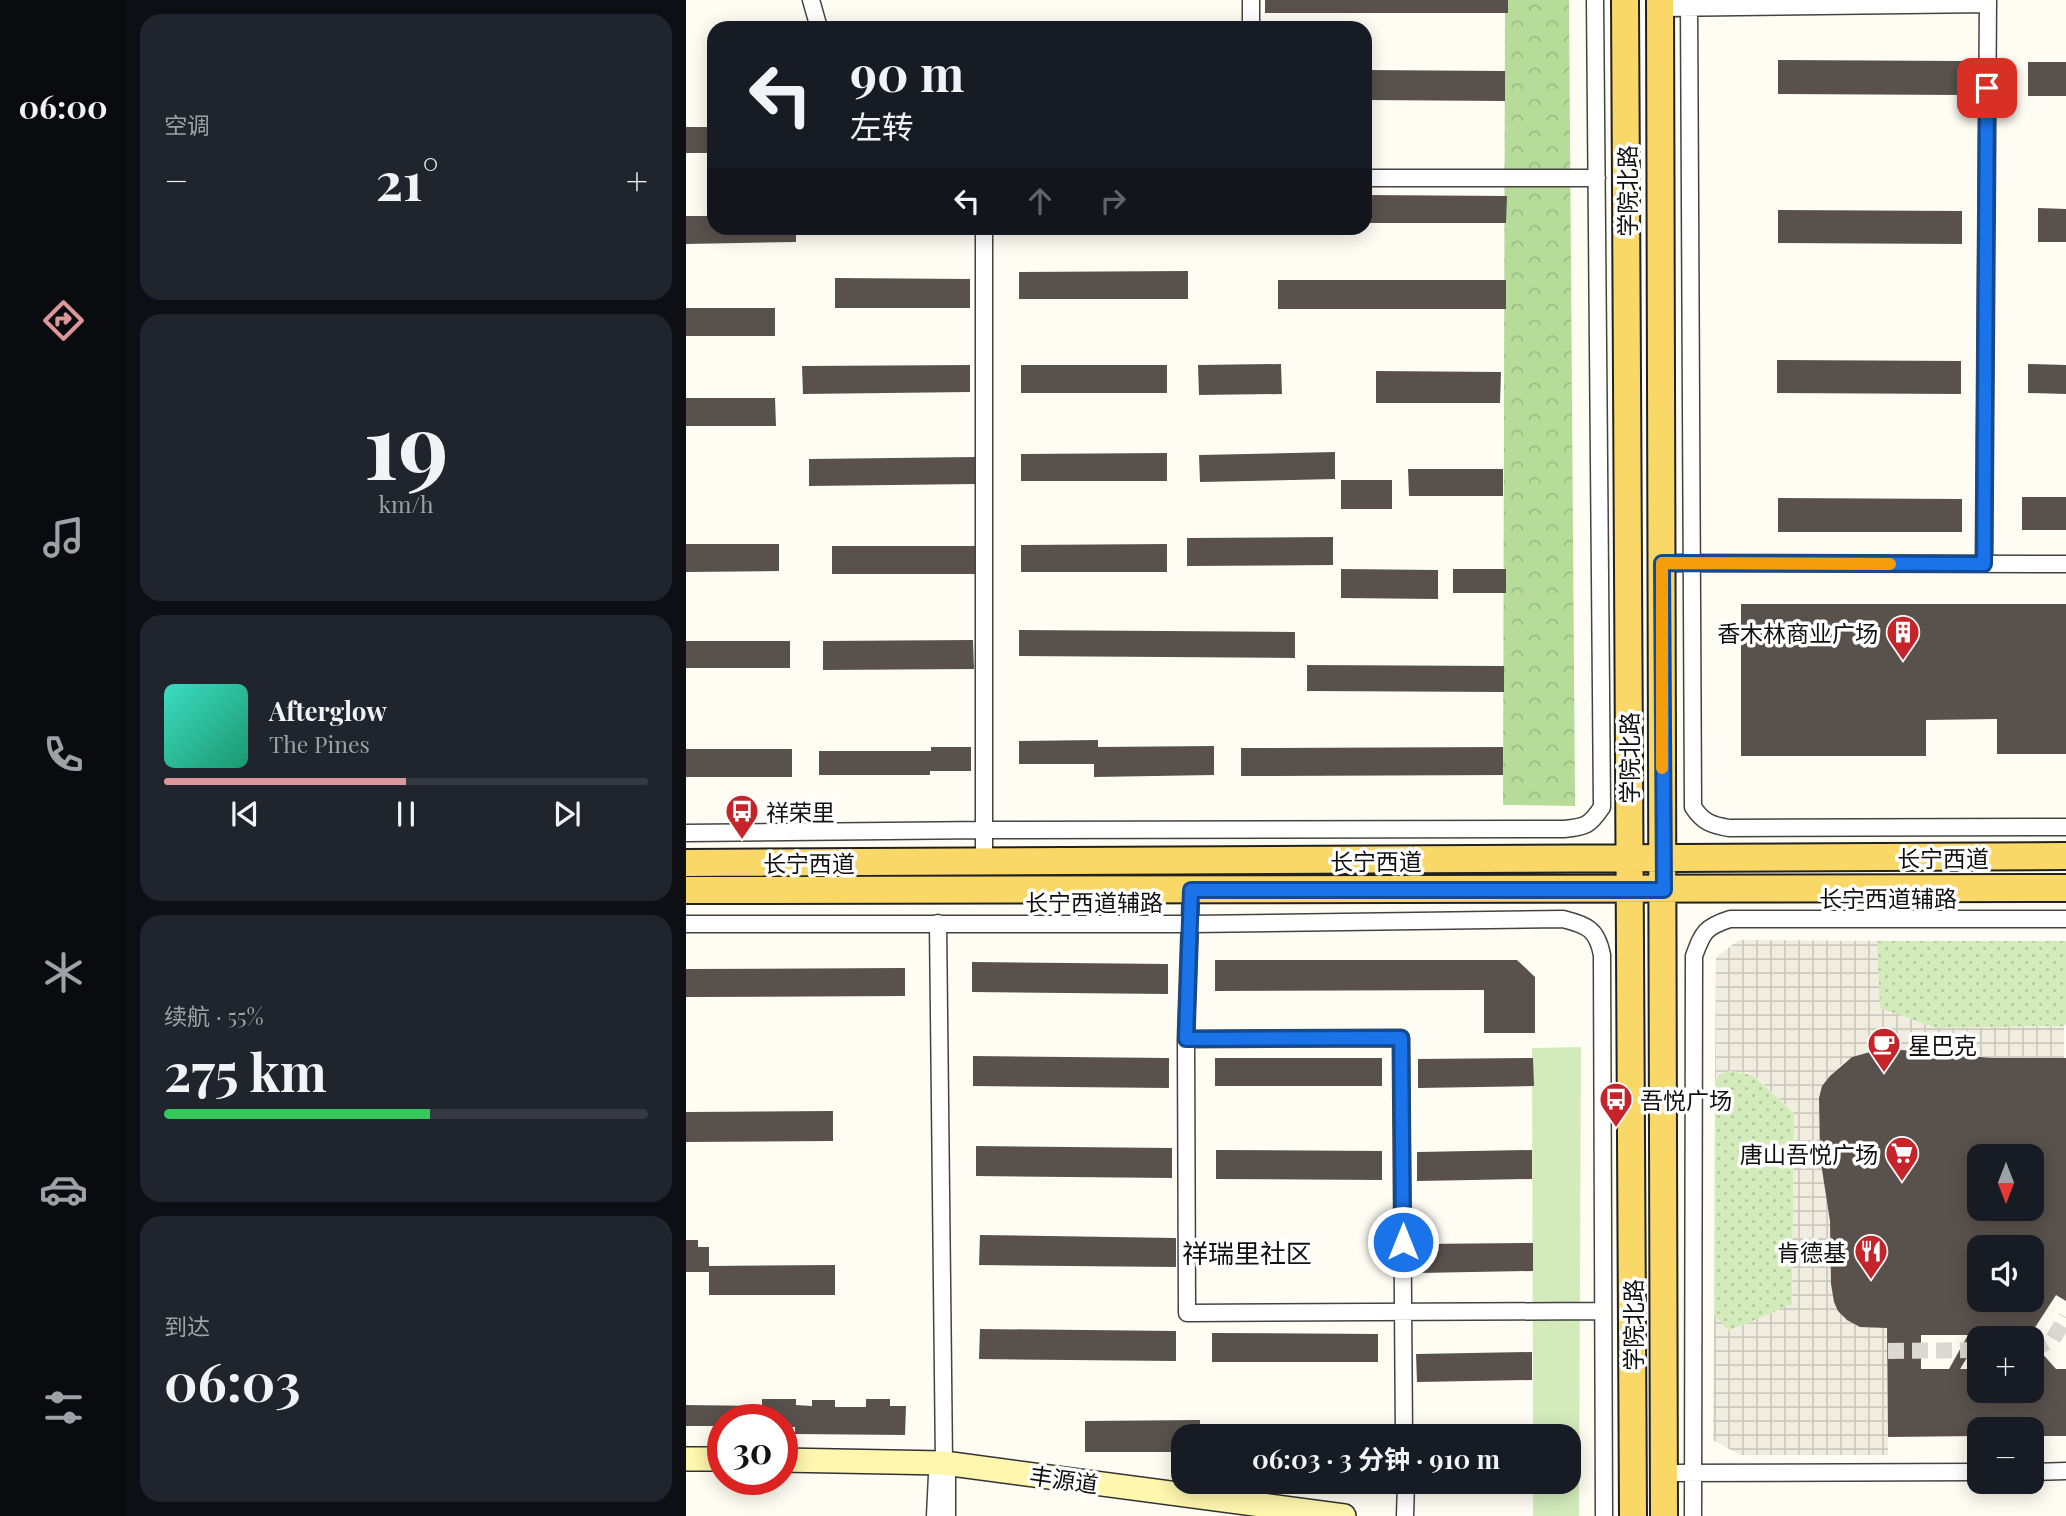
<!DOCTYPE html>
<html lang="zh">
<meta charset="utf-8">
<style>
body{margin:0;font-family:"Playfair Display","Noto Sans SC",serif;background:#20242c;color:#f1f3f6;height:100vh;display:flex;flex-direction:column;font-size:26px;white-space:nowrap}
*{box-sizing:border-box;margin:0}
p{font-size:23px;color:#9ea1a6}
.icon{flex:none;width:38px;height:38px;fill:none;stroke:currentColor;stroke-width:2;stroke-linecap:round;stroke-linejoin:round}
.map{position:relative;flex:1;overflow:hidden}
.details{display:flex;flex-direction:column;gap:14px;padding:14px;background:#0d0f14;width:560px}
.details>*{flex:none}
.banner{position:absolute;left:21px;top:21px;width:665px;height:214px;border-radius:21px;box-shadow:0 4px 18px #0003;background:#171b24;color:#f1f3f6;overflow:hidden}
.needle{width:46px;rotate:180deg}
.tools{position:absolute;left:1281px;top:1144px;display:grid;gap:14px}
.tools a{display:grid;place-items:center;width:77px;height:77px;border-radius:14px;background:#171b24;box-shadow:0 4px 18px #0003;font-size:35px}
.speed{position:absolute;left:21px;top:1404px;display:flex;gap:14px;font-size:35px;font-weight:700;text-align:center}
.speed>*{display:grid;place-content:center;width:91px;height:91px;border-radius:50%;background:#171b24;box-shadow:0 4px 18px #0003;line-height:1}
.speed .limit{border:10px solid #d22;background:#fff;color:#111}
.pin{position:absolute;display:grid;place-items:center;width:60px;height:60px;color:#fff;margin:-30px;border-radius:14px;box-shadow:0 4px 10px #0006}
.me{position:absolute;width:77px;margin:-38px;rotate:0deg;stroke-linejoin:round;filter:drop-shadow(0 0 5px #0008)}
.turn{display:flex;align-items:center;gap:24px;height:147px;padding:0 28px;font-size:32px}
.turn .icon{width:91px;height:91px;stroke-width:2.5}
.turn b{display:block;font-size:49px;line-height:60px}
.lanes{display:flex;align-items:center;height:66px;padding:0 28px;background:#0003;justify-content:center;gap:35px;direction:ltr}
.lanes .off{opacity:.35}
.big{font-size:52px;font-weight:700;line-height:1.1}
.details .tile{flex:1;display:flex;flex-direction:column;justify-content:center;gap:10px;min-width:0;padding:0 24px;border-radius:21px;background:#20242c}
.details .dial{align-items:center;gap:0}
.dial b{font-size:91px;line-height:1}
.song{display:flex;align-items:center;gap:21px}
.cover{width:84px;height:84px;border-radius:10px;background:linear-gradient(135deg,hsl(170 70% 55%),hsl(160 70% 35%))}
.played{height:7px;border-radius:4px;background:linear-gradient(90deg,#dd969a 50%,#363941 50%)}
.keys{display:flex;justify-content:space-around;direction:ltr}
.heat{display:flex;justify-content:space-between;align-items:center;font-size:38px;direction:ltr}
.charge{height:10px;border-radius:5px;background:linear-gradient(90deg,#34c759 55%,#363941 0)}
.trip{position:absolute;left:485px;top:1424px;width:410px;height:70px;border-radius:21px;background:#171b24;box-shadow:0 4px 18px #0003;font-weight:700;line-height:70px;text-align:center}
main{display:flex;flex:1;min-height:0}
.tabs{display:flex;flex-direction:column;width:126px;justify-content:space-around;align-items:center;background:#090b0e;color:#9ea1a6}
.tabs .icon{width:49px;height:49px}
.tabs .on{color:#dd969a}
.tabs b{font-size:32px;color:#f1f3f6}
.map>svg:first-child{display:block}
.grass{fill:url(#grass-dots)}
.forest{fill:url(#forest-crowns)}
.garden{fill:#d3ebbb}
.plaza{fill:url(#plaza-grid)}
.building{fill:#59514c;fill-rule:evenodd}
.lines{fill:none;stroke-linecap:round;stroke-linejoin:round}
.street-tunnel{stroke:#dbd9d1;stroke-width:16;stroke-dasharray:16 8;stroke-linecap:butt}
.street-casing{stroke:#434343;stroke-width:19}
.secondary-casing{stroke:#323232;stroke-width:26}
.primary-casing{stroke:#212121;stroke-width:30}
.street{stroke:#fff;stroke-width:16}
.secondary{stroke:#fff7ae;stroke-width:23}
.primary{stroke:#fad867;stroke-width:26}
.route-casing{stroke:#114b97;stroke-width:18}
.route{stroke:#1a73e8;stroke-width:12}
.slow{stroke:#f59e0b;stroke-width:12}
.labels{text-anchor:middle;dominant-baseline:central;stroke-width:7;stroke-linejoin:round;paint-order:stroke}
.street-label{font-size:23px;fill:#101010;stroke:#fff}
.poi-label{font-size:23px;fill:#101010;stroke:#fff;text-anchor:end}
.quarter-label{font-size:26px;fill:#101010;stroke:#fff}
</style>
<main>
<nav class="tabs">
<b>06:00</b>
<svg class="icon on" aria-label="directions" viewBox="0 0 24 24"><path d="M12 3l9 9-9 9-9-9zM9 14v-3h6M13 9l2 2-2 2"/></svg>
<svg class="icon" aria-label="music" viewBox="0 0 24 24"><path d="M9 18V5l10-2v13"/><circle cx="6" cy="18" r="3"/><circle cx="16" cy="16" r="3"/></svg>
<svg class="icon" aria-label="phone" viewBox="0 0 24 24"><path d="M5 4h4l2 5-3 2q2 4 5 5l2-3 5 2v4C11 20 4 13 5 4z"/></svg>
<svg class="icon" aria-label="climate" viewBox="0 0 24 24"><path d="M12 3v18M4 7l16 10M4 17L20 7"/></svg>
<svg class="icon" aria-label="car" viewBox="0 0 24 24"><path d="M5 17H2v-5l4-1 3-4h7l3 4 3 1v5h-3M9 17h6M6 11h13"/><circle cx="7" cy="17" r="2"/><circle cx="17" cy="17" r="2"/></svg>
<svg class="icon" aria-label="filters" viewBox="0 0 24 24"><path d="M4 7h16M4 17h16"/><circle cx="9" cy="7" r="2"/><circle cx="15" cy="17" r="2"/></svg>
</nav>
<section class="details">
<div class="tile"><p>空调</p>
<div class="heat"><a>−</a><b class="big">21°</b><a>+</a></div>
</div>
<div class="tile dial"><b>19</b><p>km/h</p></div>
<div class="tile">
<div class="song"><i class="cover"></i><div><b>Afterglow</b><p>The Pines</p></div></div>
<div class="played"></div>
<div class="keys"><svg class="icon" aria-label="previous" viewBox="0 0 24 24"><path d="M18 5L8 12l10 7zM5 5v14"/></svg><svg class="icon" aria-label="pause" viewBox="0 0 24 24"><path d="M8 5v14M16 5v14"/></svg><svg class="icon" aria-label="next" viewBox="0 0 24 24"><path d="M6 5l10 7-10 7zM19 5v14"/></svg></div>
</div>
<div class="tile"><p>续航 · 55%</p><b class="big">275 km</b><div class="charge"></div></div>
<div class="tile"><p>到达</p><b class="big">06:03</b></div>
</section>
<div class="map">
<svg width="1380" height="1516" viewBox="0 0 1380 1516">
<defs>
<pattern id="grass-dots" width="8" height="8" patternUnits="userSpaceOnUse" patternTransform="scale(1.75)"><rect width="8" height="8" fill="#d3ebbb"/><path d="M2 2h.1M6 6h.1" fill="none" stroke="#b4c8a0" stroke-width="1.8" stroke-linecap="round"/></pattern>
<pattern id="forest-crowns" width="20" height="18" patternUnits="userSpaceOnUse" patternTransform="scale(1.75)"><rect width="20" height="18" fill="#b7dc9a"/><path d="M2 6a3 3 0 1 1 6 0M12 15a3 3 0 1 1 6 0" fill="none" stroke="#9cbc84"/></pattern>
<pattern id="plaza-grid" width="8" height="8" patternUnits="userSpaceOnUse" patternTransform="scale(1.75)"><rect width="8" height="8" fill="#f0ece0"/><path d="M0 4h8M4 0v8" fill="none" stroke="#cdc9bf"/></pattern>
</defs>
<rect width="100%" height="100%" fill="#fffdf3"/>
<path class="grass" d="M1191,941H1380V1024L1378,1026L1250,1028L1193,1008Z
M1043,1071L1067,1075L1108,1113L1106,1305L1042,1331L1028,1315L1029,1080L1034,1074Z"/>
<path class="forest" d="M819,0H883L889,806L817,805Z"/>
<path class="garden" d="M895,1047L893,1516H847V1482H882V1437H847L846,1048Z"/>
<path class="plaza" d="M1053,940L1191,941L1194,1008L1250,1028L1378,1026V1058H1306L1248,1051H1188L1166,1057L1155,1065L1136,1086L1133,1098L1134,1157L1144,1221L1145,1284L1148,1302L1161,1320L1201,1328L1202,1455H1054L1027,1440L1028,1315L1043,1331L1106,1304L1108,1113L1067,1074L1043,1071L1034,1074L1029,1080L1030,957Z"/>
<path class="building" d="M579,0H822V13H579Z
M1092,60L1276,61V95L1092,94Z
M1342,62H1380V96H1342Z
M679,70L819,71V101L679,100Z
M0,127H28V153H0Z
M679,195L821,196L820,223H679Z
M1352,208L1380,209V242H1352Z
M1092,210L1276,211V244L1092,243Z
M0,216H28V228H110V242L0,244Z
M224,228H286V231L224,230Z
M502,271V299H333V272Z
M149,278L284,279V308H149Z
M592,280H820V309H592Z
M0,308H89V336H0Z
M1091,360L1275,361V394L1091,393Z
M595,364L596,394L513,395L512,365Z
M1342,364L1380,365V394L1342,393Z
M284,365V392L117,394L116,366Z
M335,365H481V393H335Z
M690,371L815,372L814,403H690Z
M0,398H89L90,426H0Z
M649,452V479L514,482L513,455Z
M481,453V481H335V454Z
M290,457V484L123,486V459Z
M722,469H817V496H723Z
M655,480H706V509H655Z
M1336,497H1380V530H1336Z
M1092,498L1276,499V532H1092Z
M647,537V565L501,566V538Z
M0,544H93V571L0,572Z
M481,544V572H335V545Z
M146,546H289V574H146Z
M655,569L752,570V599L655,598Z
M767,569H820V593H767Z
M1055,604H1380V754H1311V719L1240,720V756H1055Z
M333,630L609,632V658L333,656Z
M287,640L288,669L137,670V641Z
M0,641H104V668H0Z
M621,665L818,666V692L621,691Z
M412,740V747L528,746V775L408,777V764H333V741Z
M245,747H285V771H244V775H133V751H245Z
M817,747V775L555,776V748Z
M0,749H106V777H0Z
M529,960H831L849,977V1033H798V990L529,991Z
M286,962L482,964V994L286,992Z
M219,968V996L0,997V969Z
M1216,1050L1306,1058H1380V1301L1370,1295L1348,1329H1333L1342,1339H1328L1325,1335H1295L1274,1369H1293V1391H1346V1369H1349L1352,1364L1346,1356V1342L1370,1369H1380V1436H1346V1430H1293V1436L1202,1437L1201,1328L1174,1327L1161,1320L1152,1311L1148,1302L1145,1284L1144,1221L1134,1157L1133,1098L1136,1086L1144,1076L1166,1057L1188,1051ZM1293,1157H1346V1209H1293ZM1293,1248H1346V1300H1293ZM1235,1335H1282L1263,1369H1235Z
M287,1056L483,1058V1088L287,1086Z
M529,1058H696V1086H529Z
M847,1058L848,1086L732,1088V1059Z
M147,1111V1141L0,1142V1112Z
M290,1146L486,1148V1178L290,1176Z
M530,1150L696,1151V1180L530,1179Z
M846,1150V1179L731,1181V1152Z
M294,1235L490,1238V1267L293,1265Z
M0,1240H12V1247H23V1266L149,1265V1295H23V1272H0Z
M847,1243V1271L732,1273L731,1244Z
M294,1329L490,1331V1361L293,1359Z
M526,1333L692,1334V1362H526Z
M846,1352V1380L731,1382L730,1354Z
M76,1399H110V1405L126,1406V1400H149V1407H180V1399H204V1406H220L219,1435L109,1434V1427H96V1419H37V1426H0V1405L76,1406Z
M514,1420V1437H497V1452H399V1421Z
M533,1426L700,1427V1437H533Z"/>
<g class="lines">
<path class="street-tunnel" d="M1346,1350L1367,1339L1380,1317
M1202,1351L1293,1350"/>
<defs>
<path id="street" d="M125,0L133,28
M1003,0L1007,807C1017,822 1025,825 1043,828L1380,827
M974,8L1302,4
M565,28V0
M679,178H911
M298,228V862
M976,563L1380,564
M1298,564L1302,0
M0,833L300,830L878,829C900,827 904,825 916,807L909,0
M505,889L500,1039L501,1313L917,1311
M252,923L258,1463
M0,924H506L877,919C901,925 911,929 916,955L918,1516
M500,1039L715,1038L718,1437
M1346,1472L1380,1471
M977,1473L1293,1472
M249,1516L251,1475L258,1463L261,1477V1516
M719,1516L720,1482
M1007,1516L1008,956C1017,932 1019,927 1044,919H1380"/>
<path id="secondary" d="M0,1459H37
M96,1460L258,1463L658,1516"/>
<path id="primary" d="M939,0L947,1516
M974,0L978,1516
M0,863L1380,856
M0,890L1380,888"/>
</defs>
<use href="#street" class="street-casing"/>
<use href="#secondary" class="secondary-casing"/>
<use href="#primary" class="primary-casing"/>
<use href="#street" class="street"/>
<use href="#secondary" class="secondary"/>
<use href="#primary" class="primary"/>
</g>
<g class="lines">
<defs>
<path id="route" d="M717,1242L715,1038L500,1039L505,890H978L976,563L1298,564L1301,88"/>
</defs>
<use href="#route" class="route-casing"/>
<use href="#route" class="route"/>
<path class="slow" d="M976,768V563L1204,564"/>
</g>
<defs>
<symbol id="building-pin" viewBox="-11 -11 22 30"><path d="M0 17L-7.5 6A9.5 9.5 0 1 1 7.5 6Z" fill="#c4242a" stroke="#fff"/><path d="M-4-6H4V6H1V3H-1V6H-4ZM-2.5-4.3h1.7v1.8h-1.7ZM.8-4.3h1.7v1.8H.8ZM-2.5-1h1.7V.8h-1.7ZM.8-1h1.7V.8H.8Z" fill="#fff"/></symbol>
<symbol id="bus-pin" viewBox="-11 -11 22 30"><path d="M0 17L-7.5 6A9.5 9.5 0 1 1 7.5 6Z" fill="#c4242a" stroke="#fff"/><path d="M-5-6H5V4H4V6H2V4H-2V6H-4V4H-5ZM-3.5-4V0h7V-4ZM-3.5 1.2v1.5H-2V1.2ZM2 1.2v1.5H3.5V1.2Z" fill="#fff"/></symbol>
<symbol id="cafe-pin" viewBox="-11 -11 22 30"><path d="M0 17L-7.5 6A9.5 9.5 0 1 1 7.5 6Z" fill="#c4242a" stroke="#fff"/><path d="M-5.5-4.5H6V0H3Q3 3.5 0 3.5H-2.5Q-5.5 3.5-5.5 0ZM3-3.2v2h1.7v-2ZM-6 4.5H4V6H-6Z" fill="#fff"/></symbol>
<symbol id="supermarket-pin" viewBox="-11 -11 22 30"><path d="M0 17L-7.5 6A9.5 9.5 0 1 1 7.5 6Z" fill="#c4242a" stroke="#fff"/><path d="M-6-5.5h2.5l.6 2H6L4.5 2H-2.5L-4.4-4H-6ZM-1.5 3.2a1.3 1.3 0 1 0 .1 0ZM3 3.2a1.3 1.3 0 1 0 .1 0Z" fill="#fff"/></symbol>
<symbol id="restaurant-pin" viewBox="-11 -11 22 30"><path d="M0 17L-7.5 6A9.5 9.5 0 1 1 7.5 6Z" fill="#c4242a" stroke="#fff"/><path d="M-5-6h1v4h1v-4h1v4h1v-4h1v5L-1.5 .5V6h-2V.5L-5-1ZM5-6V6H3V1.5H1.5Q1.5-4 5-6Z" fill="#fff"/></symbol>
</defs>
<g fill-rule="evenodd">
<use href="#building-pin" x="1198" y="613" width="38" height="52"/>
<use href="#bus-pin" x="37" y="792" width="38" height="52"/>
<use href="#cafe-pin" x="1179" y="1025" width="38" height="52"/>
<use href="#bus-pin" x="911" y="1080" width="38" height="52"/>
<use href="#supermarket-pin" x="1197" y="1134" width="38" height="52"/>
<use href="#restaurant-pin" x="1166" y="1232" width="38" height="52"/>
</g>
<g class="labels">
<g class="street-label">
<text transform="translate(940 191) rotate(-90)">学院北路</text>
<text transform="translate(942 758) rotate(-90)">学院北路</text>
<text x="1257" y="857">长宁西道</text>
<text x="690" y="860">长宁西道</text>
<text x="123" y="862">长宁西道</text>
<text x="1202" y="897">长宁西道辅路</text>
<text x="408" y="901">长宁西道辅路</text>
<text transform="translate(946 1325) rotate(-90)">学院北路</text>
<text transform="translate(378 1479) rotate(8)">丰源道</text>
</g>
<g class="poi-label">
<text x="1192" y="632">香木林商业广场</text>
<text x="80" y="811" text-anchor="start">祥荣里</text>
<text x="1222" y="1044" text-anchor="start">星巴克</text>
<text x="954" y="1099" text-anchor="start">吾悦广场</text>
<text x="1192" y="1153">唐山吾悦广场</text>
<text x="1160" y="1251">肯德基</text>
</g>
<g class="quarter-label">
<text x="561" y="1252">祥瑞里社区</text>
</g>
</g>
</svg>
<div class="tools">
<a><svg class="needle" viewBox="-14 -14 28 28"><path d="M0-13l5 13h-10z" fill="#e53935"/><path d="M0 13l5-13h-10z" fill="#9ea1a6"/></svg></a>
<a><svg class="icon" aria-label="sound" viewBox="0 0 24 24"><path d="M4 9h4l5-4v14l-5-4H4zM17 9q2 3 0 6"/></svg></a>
<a>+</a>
<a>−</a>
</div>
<div class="speed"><div class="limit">30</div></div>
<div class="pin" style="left:1301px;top:88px;background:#d93025"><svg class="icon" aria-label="arrive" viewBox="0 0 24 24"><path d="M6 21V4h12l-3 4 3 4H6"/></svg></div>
<svg class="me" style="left:717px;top:1242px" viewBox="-20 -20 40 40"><circle r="17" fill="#1a73e8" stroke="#fff" stroke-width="3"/><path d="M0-11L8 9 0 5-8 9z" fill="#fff"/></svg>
<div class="trip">06:03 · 3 分钟 · 910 m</div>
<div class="banner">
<div class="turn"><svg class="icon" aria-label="left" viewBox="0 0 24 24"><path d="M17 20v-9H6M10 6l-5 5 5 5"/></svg><div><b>90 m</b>左转</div></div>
<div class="lanes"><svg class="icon" aria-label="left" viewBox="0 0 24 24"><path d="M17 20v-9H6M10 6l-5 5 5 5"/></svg><svg class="icon off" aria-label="ahead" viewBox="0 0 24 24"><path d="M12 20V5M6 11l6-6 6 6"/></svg><svg class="icon off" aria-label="right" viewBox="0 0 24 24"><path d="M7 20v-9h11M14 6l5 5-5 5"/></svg></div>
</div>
</div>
</main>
